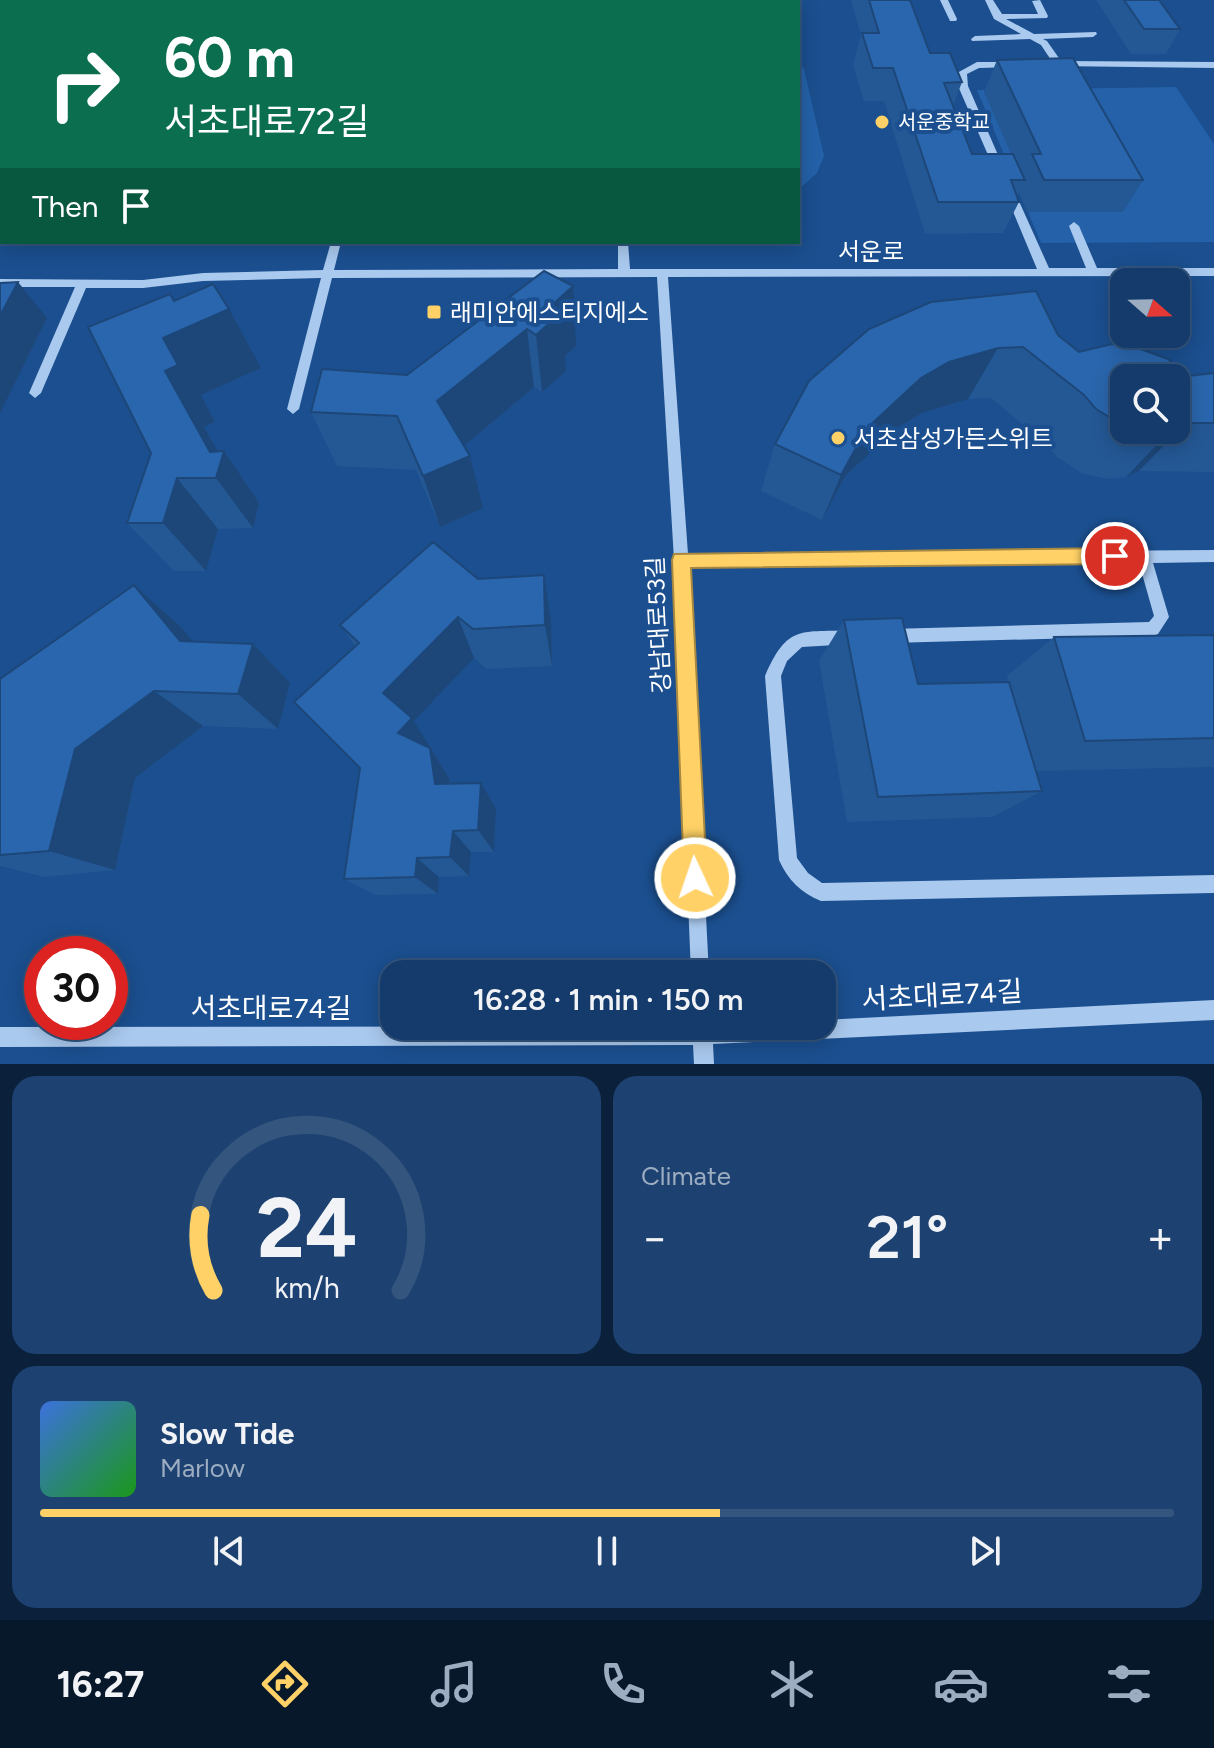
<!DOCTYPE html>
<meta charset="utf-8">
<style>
body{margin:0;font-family:Figtree,"Noto Sans KR",sans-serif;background:#1d4271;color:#f1f3f6;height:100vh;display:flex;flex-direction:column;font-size:30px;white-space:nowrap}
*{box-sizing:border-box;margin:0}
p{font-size:26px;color:#9dadc1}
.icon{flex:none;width:44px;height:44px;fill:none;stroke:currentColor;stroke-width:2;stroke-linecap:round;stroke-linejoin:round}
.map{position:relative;height:1064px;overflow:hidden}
.side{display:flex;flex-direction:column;gap:12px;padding:12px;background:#0b203b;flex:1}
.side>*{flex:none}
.hud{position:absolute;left:0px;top:0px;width:800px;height:244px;box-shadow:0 4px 20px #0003,0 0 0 2px #33557e;background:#0b6e4f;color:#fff;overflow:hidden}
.needle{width:52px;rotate:110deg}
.controls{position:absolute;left:1110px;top:268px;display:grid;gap:16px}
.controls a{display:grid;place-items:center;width:80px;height:80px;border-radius:16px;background:#143b6b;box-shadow:0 4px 20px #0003,0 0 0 2px #33557e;font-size:40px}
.speed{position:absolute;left:24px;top:936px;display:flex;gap:16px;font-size:40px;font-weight:700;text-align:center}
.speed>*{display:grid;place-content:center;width:104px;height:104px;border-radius:50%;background:#143b6b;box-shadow:0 4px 20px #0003,0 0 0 2px #33557e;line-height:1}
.speed .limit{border:12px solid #d22;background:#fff;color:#111}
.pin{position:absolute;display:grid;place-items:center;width:68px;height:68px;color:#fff;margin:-34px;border:4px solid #fff;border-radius:50%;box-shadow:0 2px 8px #0007}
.me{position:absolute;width:88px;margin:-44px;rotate:357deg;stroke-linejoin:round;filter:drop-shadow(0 0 6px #0008)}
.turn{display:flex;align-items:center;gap:28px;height:168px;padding:0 32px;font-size:36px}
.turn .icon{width:104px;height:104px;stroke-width:2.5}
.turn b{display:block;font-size:56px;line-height:68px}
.then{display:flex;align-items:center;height:76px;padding:0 32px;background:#0003;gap:16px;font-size:30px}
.big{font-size:60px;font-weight:600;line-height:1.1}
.side .tile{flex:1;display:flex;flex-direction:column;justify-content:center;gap:12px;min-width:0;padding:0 28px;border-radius:24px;background:#1d4271}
.side .dial{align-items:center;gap:0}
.dial svg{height:208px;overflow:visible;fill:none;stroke:#33557e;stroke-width:7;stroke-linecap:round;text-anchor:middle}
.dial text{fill:#f1f3f6;stroke:none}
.song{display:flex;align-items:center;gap:24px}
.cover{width:96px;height:96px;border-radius:12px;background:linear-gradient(135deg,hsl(220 70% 55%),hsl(120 70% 35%))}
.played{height:8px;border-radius:4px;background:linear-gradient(90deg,#ffd166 60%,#33557e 60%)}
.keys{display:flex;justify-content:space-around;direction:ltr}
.heat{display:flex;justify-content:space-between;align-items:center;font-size:44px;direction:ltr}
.side .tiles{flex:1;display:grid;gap:12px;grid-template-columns:1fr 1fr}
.tile:last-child{grid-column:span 2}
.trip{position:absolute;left:380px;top:960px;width:456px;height:80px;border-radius:24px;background:#143b6b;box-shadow:0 4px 20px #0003,0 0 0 2px #33557e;font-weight:600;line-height:80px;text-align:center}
.tabs{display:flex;height:128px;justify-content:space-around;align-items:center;background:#08182b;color:#9dadc1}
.tabs .icon{width:56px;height:56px}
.tabs .active{color:#ffd166}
.tabs b{font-size:36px;color:#f1f3f6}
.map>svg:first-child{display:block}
.green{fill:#2461a8}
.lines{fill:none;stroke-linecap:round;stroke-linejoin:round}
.minor{fill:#a9c9ee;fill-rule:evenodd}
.major{fill:#f0f6ff;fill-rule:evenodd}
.wall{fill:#245895;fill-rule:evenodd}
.shaded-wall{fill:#1d4779}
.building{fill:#2a66ad;stroke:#1d4779;stroke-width:2}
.route{fill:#ffd166;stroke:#a68842;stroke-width:2}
.poi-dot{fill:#ffd166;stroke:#1b4f8f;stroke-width:3}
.labels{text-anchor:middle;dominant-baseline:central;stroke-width:8;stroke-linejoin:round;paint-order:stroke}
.far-poi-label{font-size:20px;fill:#fff;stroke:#1b4f8f;text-anchor:start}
.street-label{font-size:24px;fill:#fff;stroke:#1b4f8f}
.poi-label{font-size:24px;fill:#fff;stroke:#1b4f8f;text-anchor:start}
.near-street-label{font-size:28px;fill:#fff;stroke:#1b4f8f}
</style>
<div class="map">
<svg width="1214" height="1064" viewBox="0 0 1214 1064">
<rect width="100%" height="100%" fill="#1b4f8f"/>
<path class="green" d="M798,59L804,69L824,156L817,173L798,190Z
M1176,87L1214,144V242L1041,243L977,90Z"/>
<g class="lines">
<path class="minor" d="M616,0H624V2H616Z
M940,0H948L957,19L956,21H950Z
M985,0H993L1002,14H1038L1032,1L1040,0L1048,16L1047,18L1006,19L1034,34L1096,32L1097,34L1093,37L1043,39L1047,41L1061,61L1214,62V68L1055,66L1041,45L1030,39L972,41L971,39L975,36L1021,34L994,19Z
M2,21V29L0,30V22Z
M1014,62L1019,65L1017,67L979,68L967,74L968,86L1005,171L1000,174L995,171L958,86L957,73L977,62Z
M1009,187L1014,190L1049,268H1086L1069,226L1074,222L1079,226L1097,268H1214V276L668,277L688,554L1214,550V562L1153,563L1169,617L1158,634L1153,636L890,643L885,641L882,636L885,631L890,629L1149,622L1154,616L1139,563L688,566L709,974H691L674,560L657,277L332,278L299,409L293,414L287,409L321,278L203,281L143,288H86L41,393L35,398L29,393L75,287H0V279L143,280L203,273L323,270L331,242H341L334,270L618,269V242H628L630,269H1037L1004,190Z
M853,630L858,632L861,637L858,642L853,644L802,647L787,661L781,676L797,858L808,873L822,883L1214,875V893L821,901C801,893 788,880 779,860L765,676C788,623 801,633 853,630Z
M1214,1000V1020L713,1044L714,1064H694L693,1045L0,1047V1027L822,1026V1020Z"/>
<path class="major" d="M0,86H2L0,97Z"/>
</g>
<path class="wall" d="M304,0H428V2H304Z
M643,0H722V2H643Z
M851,0H910L930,53L962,82L953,106L972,154H1011L984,92L997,60L1143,180L1123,212H1027L1019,192L1017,196L1019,202L1003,233L925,234L884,101H864L853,65L861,35Z
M1096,0H1159L1180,29L1166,54H1131Z
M544,271L576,346L565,356L566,371L542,392L534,387L464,446L483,508L440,527L416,470L337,466L311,412L407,375Z
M174,301L261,368L201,395L215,422L204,427L217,451L259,503L253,528L218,529L206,571H174L127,523L151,453Z
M1058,335L1079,352L1188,376L1214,373V472L1139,471L1126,477L1109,479L1083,474L1057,457L1046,444L991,398L968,399L922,413L897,428L846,475L822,520L761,491L775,444L809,381ZM1124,378L1176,430H1124Z
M544,575L551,620L552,666L487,669L474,658L414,721L449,778L450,784L496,809L494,852H471L469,876L439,877L438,894L376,895L344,879L360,768L355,646L340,625L478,579Z
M134,585L182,628L193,642L253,644L290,683L278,729L203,726L135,778L115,870L44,877L0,866V679Z
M844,620L918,684L1008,682L1007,676L1054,637L1214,635V767L1036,771L1042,791L992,817L847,822L819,661Z"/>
<path class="shaded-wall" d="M213,0H243L242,2H212Z
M401,0H428V2H396Z
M18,282L47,318L0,413V316Z
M573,286L576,346L565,356L566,371L542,392L536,335L551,306Z
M229,309L261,368L201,395L215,422L204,427L222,459L224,451L259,503L253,528L216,478L210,452L165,371L163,338Z
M527,329L534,387L452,456L437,401Z
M998,348L968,399L922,413L897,428L846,475L822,520L841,475L867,428L921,378L949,362Z
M1186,423L1139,471L1126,477L1171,430H1176V428Z
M470,456L483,508L440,527L423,476Z
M177,478L218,529L206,571L163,523Z
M544,575L551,620L552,666L545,625Z
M134,585L182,628L224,680L180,641Z
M458,617L474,658L414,721L449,778L454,810L398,733L383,693Z
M253,644L290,683L278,729L238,694Z
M154,691L203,726L135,778L115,870L49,851L75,749Z
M481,783L496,809L494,852L478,830Z
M453,831L471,852L469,876L450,857Z
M417,858L439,877L438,894L415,877Z"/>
<path class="building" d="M68,0H213L212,2H67Z
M377,0H401L396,2H380Z
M869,0H910L930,53H950L962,82L944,83L972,154H1013L1025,180H1011L1019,202H938L893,68H873L862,33H879Z
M1124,0H1159L1180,29H1144Z
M1073,58L1143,180H1044L1032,154H1041L997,60Z
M544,271L573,286L551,306L562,312L536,335L527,329L437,401L470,456L423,476L397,416L311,412L322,369L407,375Z
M18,282L0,316V283Z
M213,284L229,309L163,338L178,365L165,371L210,452L224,451L216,478H177L163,523H127L151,453L88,327L170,294L174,301Z
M1036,291L1058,335L1079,352L1112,344L1130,345L1168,359L1188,376L1214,373V423H1186L1176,428V378H1124V426L1096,409L1084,395L1023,347L998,348L949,362L921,378L867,428L841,475L775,444L809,381L869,329L931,302Z
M433,542L478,579L544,575L545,625L473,629L458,617L383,693L412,718L398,733L430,748L435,784L481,783L478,830L453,831L450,857L417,858L415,877L344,879L360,768L294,702L359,643L340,625Z
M134,585L180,641L253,644L238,694L154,691L75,749L49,851L0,855V679Z
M902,618L918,684L1009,682L1042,791L878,797L844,620Z
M1214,635V738L1085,741L1054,637Z"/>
<path class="route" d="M1115,548L1122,550L1124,556L1122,562L1115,564L691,568L707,878L704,887L695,890L687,887L684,878L672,560L674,554Z"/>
<g class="poi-dot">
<circle cx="882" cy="122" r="8"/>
<rect x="426" y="304" width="16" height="16" rx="4"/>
<circle cx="838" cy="438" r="8"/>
</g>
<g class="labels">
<g class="far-poi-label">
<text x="898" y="122">서운중학교</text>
</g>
<g class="street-label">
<text x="871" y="251">서운로</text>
<text transform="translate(658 625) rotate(-93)">강남대로53길</text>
</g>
<g class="poi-label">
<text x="450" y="312">래미안에스티지에스</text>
<text x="854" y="438">서초삼성가든스위트</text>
</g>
<g class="near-street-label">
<text transform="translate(942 995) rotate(-3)">서초대로74길</text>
<text x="271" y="1008">서초대로74길</text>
</g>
</g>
</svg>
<div class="controls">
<a><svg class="needle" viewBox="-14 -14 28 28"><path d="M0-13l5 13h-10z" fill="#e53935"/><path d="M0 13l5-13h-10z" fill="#9dadc1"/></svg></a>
<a><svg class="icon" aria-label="search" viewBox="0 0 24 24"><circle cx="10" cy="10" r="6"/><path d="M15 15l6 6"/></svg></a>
</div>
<div class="speed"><div class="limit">30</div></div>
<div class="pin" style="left:1115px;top:556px;background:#d93025"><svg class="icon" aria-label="arrive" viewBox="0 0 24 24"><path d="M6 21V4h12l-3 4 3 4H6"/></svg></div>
<svg class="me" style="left:695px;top:878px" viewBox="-20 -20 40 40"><circle r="17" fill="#ffd166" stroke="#fff" stroke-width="3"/><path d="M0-11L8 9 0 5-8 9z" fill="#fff"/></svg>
<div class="trip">16:28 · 1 min · 150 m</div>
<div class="hud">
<div class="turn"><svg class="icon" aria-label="right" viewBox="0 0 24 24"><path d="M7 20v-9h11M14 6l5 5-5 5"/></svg><div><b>60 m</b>서초대로72길</div></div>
<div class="then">Then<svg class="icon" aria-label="arrive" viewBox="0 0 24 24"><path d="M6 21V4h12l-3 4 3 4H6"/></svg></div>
</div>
</div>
<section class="side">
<div class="tiles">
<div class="tile dial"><svg viewBox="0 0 100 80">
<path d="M14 69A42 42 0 1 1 86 69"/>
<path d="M14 69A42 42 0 0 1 9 40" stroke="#ffd166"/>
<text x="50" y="56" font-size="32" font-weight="700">24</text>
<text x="50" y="72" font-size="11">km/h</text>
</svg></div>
<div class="tile"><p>Climate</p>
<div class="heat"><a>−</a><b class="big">21°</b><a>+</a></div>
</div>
<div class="tile">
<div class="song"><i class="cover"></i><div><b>Slow Tide</b><p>Marlow</p></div></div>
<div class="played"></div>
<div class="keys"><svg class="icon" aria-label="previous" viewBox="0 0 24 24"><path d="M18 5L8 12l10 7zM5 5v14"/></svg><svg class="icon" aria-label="pause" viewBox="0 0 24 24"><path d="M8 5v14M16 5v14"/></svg><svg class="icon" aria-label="next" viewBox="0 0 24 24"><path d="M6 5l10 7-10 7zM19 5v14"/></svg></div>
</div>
</div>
</section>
<nav class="tabs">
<b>16:27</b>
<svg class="icon active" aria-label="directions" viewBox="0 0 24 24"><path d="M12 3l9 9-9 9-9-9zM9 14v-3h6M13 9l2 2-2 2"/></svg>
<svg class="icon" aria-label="music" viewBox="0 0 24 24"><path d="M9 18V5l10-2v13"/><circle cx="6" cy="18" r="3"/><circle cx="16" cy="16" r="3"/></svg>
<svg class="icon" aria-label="phone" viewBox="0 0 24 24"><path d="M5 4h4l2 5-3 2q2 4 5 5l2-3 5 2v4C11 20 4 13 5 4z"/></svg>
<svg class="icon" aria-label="climate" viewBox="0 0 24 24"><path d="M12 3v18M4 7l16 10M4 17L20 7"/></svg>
<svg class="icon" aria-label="car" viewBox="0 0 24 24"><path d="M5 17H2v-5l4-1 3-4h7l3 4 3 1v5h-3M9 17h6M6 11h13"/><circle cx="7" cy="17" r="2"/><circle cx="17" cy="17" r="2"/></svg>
<svg class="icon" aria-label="filters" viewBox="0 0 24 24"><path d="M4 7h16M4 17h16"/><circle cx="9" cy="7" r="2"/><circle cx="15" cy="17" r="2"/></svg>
</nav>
